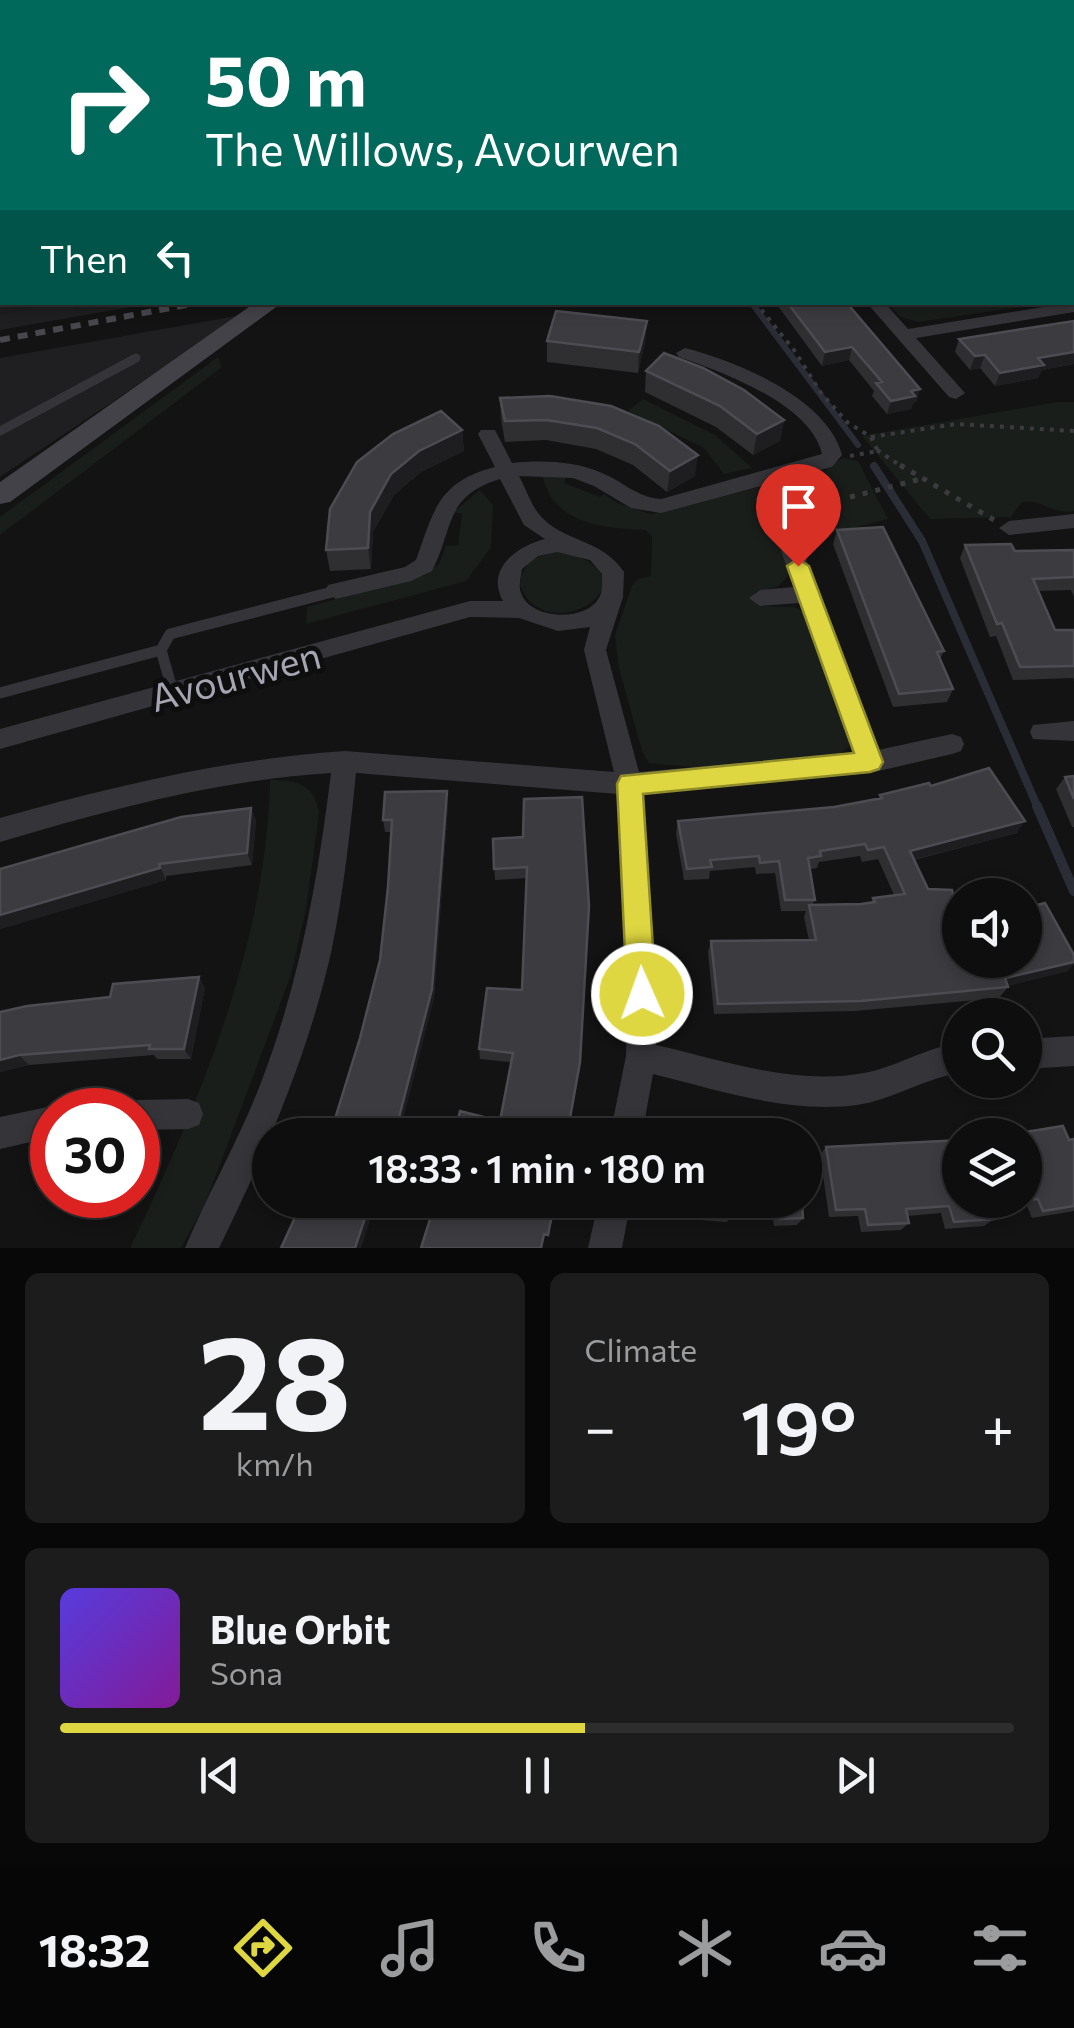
<!DOCTYPE html>
<meta charset="utf-8">
<style>
body{margin:0;font-family:Commissioner,sans-serif;background:#1c1c1d;color:#f1f3f6;height:100vh;display:flex;flex-direction:column;font-size:38px;white-space:nowrap}
*{box-sizing:border-box;margin:0}
p{font-size:32px;color:#9b9c9e}
.icon{flex:none;width:55px;height:55px;fill:none;stroke:currentColor;stroke-width:2;stroke-linecap:round;stroke-linejoin:round}
.map{position:relative;height:1248px;overflow:hidden}
.drawer{display:flex;flex-direction:column;gap:25px;padding:25px;background:#080808;flex:1}
.drawer>*{flex:none}
.hud{position:absolute;left:0px;top:0px;width:1075px;height:305px;box-shadow:0 5px 15px #0003,0 0 0 2px #2e2e2f;background:#00695c;color:#fff;overflow:hidden}
.buttons{position:absolute;left:942px;top:878px;display:grid;gap:20px}
.buttons a{display:grid;place-items:center;width:100px;height:100px;border-radius:50%;background:#0e0e0f;box-shadow:0 5px 15px #0003,0 0 0 2px #2e2e2f;font-size:50px}
.speed{position:absolute;left:30px;top:1088px;display:flex;gap:20px;font-size:50px;font-weight:700;text-align:center}
.speed>*{display:grid;place-content:center;width:130px;height:130px;border-radius:50%;background:#0e0e0f;box-shadow:0 5px 15px #0003,0 0 0 2px #2e2e2f;line-height:1}
.speed .limit{border:15px solid #d22;background:#fff;color:#111}
.pin{position:absolute;display:grid;place-items:center;width:85px;height:85px;color:#fff;margin:-102px -42px;border-radius:50% 50% 50% 0;rotate:-45deg;box-shadow:0 0 10px #0007}
.pin .icon{rotate:45deg}
.me{position:absolute;width:110px;margin:-55px;rotate:358deg;stroke-linejoin:round;filter:drop-shadow(0 0 8px #0008)}
.turn{display:flex;align-items:center;gap:35px;height:210px;padding:0 40px;font-size:45px}
.turn .icon{width:130px;height:130px;stroke-width:2.5}
.turn b{display:block;font-size:70px;line-height:85px}
.then{display:flex;align-items:center;height:95px;padding:0 40px;background:#0003;gap:20px;font-size:38px}
.big{font-size:75px;font-weight:600;line-height:1.1}
.drawer .tile{flex:1;display:flex;flex-direction:column;justify-content:center;gap:15px;min-width:0;padding:0 35px;border-radius:15px;background:#1c1c1d}
.drawer .dial{align-items:center;gap:0}
.dial b{font-size:130px;line-height:1}
.song{display:flex;align-items:center;gap:30px}
.cover{width:120px;height:120px;border-radius:15px;background:linear-gradient(135deg,hsl(250 70% 55%),hsl(290 70% 35%))}
.played{height:10px;border-radius:5px;background:linear-gradient(90deg,#ded741 55%,#2e2e2f 55%)}
.keys{display:flex;justify-content:space-around;direction:ltr}
.heat{display:flex;justify-content:space-between;align-items:center;font-size:55px;direction:ltr}
.drawer .tiles{flex:1;display:grid;gap:25px;grid-template-columns:1fr 1fr}
.tile:last-child{grid-column:span 2}
.trip{position:absolute;left:252px;top:1118px;width:570px;height:100px;border-radius:50px;background:#0e0e0f;box-shadow:0 5px 15px #0003,0 0 0 2px #2e2e2f;font-weight:600;line-height:100px;text-align:center}
.menu{display:flex;height:160px;justify-content:space-around;align-items:center;background:#060606;color:#9b9c9e}
.menu .icon{width:70px;height:70px}
.menu .on{color:#ded741}
.menu b{font-size:45px;color:#f1f3f6}
.map>svg:first-child{display:block}
.built{fill:#1f1f21}
.green{fill:#191e1b}
.lines{fill:none;stroke-linecap:round;stroke-linejoin:round}
.stream-far2{stroke:#2a2d36;stroke-width:6}
.stream-far1{stroke:#2a2d36;stroke-width:8}
.stream{stroke:#2a2d36;stroke-width:10}
.path-far1{stroke:#3a3a3f;stroke-width:4;stroke-dasharray:4 6;stroke-linecap:butt}
.path{stroke:#3a3a3f;stroke-width:5;stroke-dasharray:5 8;stroke-linecap:butt}
.service-far1{stroke:#353439;stroke-width:9}
.service{stroke:#353439;stroke-width:11}
.minor{fill:#353439;fill-rule:evenodd}
.tertiary{fill:#353439;fill-rule:evenodd}
.secondary{fill:#434248;fill-rule:evenodd}
.rail{stroke:#48474d;stroke-width:6;stroke-dasharray:10 8;stroke-linecap:butt}
.wall{fill:#2f2f32;fill-rule:evenodd}
.shaded-wall{fill:#1e1e20}
.building{fill:#3c3c40;stroke:#4c4c52;stroke-width:2.5}
.route{fill:#ded741;stroke:#908c2a;stroke-width:2.5}
.labels{text-anchor:middle;dominant-baseline:central;stroke-width:10;stroke-linejoin:round;paint-order:stroke}
.street-label{font-size:38px;fill:#a6a6b3;stroke:#0e0e0f}
</style>
<div class="map">
<svg width="1074" height="1248" viewBox="0 0 1074 1248">
<rect width="100%" height="100%" fill="#131314"/>
<path class="built" d="M0,225L2,302L153,303L0,330Z
M242,315L0,477V358Z"/>
<path class="green" d="M886,303H1049L918,322L901,317Z
M218,357L222,367L0,535V517Z
M643,399L715,435L752,468L724,474L704,448L628,411Z
M1057,402H1074V511C1053,515 1042,499 1022,502L1011,517L930,519L862,436Z
M842,458L858,461L888,519L805,540L807,547L782,550L789,574L779,586L755,592L760,606L795,607L805,614L849,731V747L835,757L715,769L649,763L642,751L619,668L615,635L632,586L638,579L651,576L652,537L646,530C603,528 553,525 542,474L566,476L564,483L600,497L604,494L617,503L651,514L825,471Z
M480,490L493,505L491,547L466,581L306,624L307,607L424,575L439,564L446,546L458,545L462,514L454,512Z
M562,551C665,579 545,653 520,585C522,560 540,553 562,551Z
M270,780C297,780 314,784 319,813L306,909L291,975L205,1204L181,1248H130C199,1105 267,941 270,780Z"/>
<g class="lines">
<path class="stream-far2" d="M751,302L858,445"/>
<path class="stream-far1" d="M874,466L922,541L1038,808"/>
<path class="stream" d="M1037,806L1074,891"/>
<path class="path-far1" d="M755,302L794,350L821,393L847,422L871,437L878,451L850,456
M871,437L956,424L1074,431
M877,450L904,468"/>
<path class="path" d="M900,465L994,520
M850,497L921,479"/>
<path class="service-far1" d="M0,431L136,358"/>
<path class="service" d="M161,650L170,634L336,591
M0,693L161,650L173,692"/>
<path class="minor" d="M427,0H439L440,2H428Z
M907,0H921L922,2H909Z
M957,0H972L973,2H959Z
M1072,194H1074V204H1072Z
M866,302H884L908,329L1074,302V312L916,338L965,393L956,399L949,397Z
M685,348C737,361 828,399 842,455L832,467L661,513L631,508L594,486L573,478L519,476C525,487 530,502 538,513C560,542 602,538 624,572L623,597L606,650L639,772L854,753L800,603L760,606L749,598L760,590L794,587L781,551L792,543L803,551L878,750L952,734L961,737L964,744L961,751L952,754L870,773L643,794L656,994V1045C722,1060 795,1086 864,1073C897,1067 926,1047 960,1043V1073C924,1078 893,1100 857,1105C788,1114 719,1090 653,1074L642,1135H610L626,1056L628,994L618,794L356,773C350,832 344,890 332,948C309,1053 266,1152 219,1248H185C209,1191 240,1138 262,1080C300,980 318,879 331,773C218,780 109,810 0,842V818C114,786 226,759 345,751L614,772L584,650L590,627L558,631L519,618L470,617L0,749V729L470,601H503C485,569 517,546 545,539L524,525L500,479C444,496 454,528 432,571L411,581L336,599L325,591L328,585L405,567L416,560C434,511 437,482 495,467L478,434L481,430H495L512,463C542,460 574,461 602,473C624,482 636,497 661,499L822,454C811,404 722,372 679,357L676,353ZM557,552L590,560L602,574C602,582 603,591 599,598C586,622 530,620 521,593C518,586 521,577 522,569L538,556Z
M1074,514V528L1009,535L999,528L1009,521Z
M1074,721V741L1033,739L1030,732L1033,725Z
M1074,1036V1066L1025,1069V1039Z
M188,1099L199,1103L203,1114L199,1125L188,1129L138,1130V1110H125L127,1104L138,1100Z
M52,1106L60,1110H52V1137L0,1149V1117Z
M599,1200H631L622,1248H588Z"/>
<path class="tertiary" d="M0,206H2V218H0Z"/>
<path class="secondary" d="M256,302H283L10,502L0,504V482Z"/>
<path class="rail" d="M0,340L202,302"/>
</g>
<path class="wall" d="M775,302H846L920,389L916,402L913,403L911,409L887,414L872,396L874,391L849,360L822,366Z
M647,321L645,342L638,373L547,362V341Z
M1074,321V364L1042,370L1038,378L995,386L980,368L970,370L955,352L959,339Z
M646,371L784,420L780,441L753,455L716,427L645,392Z
M550,396L695,476L667,492L633,465L596,449L546,440L505,442L501,419L500,398Z
M462,430L464,451L421,472L394,495L373,532L371,569L330,571L326,550Z
M837,530L944,651L940,659L953,689L947,702L893,707L833,544Z
M965,545L1015,551L1074,550V597L1071,590L1038,591L1055,630H1074V681L1073,678L1013,680L996,636L990,637L960,558Z
M1074,776V827H1072L1056,789L1065,777Z
M931,786L1017,833L914,860L960,960L1068,971L1007,986L1008,987L999,998L855,1011L714,1014L708,952L711,941L809,940L804,917L806,911H781L775,873L756,874L755,867L710,871L709,879L684,880L676,833L678,821L834,807L878,799L880,795ZM860,856L862,862L878,859L894,895L873,898L871,902L861,904L812,905L815,900L810,869L817,868L819,862Z
M448,804L434,999L360,1038L380,960L388,887L391,832H385L383,820Z
M251,808L256,821L252,865L166,876V880L0,929Z
M523,837L580,1071L500,1121L511,1062L480,1059L479,1049L522,990L527,878L495,880L493,839Z
M205,987L191,1059H157L154,1055L29,1065L0,1072V1012Z
M1074,1139V1211L1032,1218L1027,1206L991,1209L994,1219L984,1226L945,1229L941,1213L907,1216L909,1223L901,1230L861,1232L858,1216L829,1217L820,1155L826,1147Z
M673,1200H802L803,1218L797,1225L774,1226L772,1210L731,1211V1215L727,1222L687,1219L686,1204L673,1203Z"/>
<path class="shaded-wall" d="M135,0H164L158,2H130Z
M0,292H2V302H54L0,316Z
M71,302H131L76,314Z
M647,321L645,342L638,373L639,352Z
M852,347L849,360L822,366L825,352Z
M1074,352V364L1042,370L1038,378L995,386L1000,373L1038,358Z
M985,355L980,368L970,370L975,356Z
M920,389L916,402L913,403L911,409L887,414L891,401L911,391Z
M784,420L780,441L753,455L757,434Z
M462,430L464,451L421,472L394,495L373,532L371,569L368,548L370,512L391,474L419,451Z
M698,455L695,476L667,492L670,471Z
M447,791L448,804L434,999L399,1135H394Z
M251,808L256,821L252,865L247,853Z
M1025,821L1017,833L904,862L910,851Z
M159,864L166,880L0,929V915Z
M1074,962V964L1068,971L996,989L1005,978Z
M199,977L205,987L191,1059L184,1049Z
M19,1055L29,1065L0,1072V1060Z
M371,1200H377L361,1248H355Z"/>
<path class="building" d="M3,0H135L130,2H2V21L0,20V1Z
M280,0H406L402,2H282Z
M501,0H580L587,2H490Z
M677,0H706L705,2H675Z
M720,0H909L891,2H721Z
M1072,49L1074,50V90H1072Z
M0,216H2V292H0Z
M787,302H846L920,389L911,391L915,396L891,401L876,383L882,382L852,347L825,352Z
M556,311L647,321L639,352L547,341Z
M1074,321V352L1038,358L1044,365L1000,373L985,355L975,356L959,339Z
M664,353L703,368L744,390L784,420L757,434L720,406L646,371Z
M550,396L611,406L659,426L698,455L670,471L635,444L597,428L546,420L505,421L500,398Z
M441,411L462,430L419,451L391,474L370,512L368,548L326,550L330,509L357,462L393,434Z
M883,527L944,651L937,652L953,689L899,694L837,530Z
M1011,544L1015,551L1074,550V577L1033,579L1055,630H1074V666L1020,667L1002,623L997,624L965,545Z
M989,768L1025,821L910,851L928,889L952,890L960,927V960H1025V908L1045,903L1074,955V962L1005,978L1008,987L861,1001L718,1004L711,941L816,940L809,905L861,904L875,902L873,898L905,894L884,847L868,850L865,844L820,851L821,856L808,858L815,900H785L779,861L760,863L759,856L710,860L712,867L687,869L678,821L834,807L882,798L880,795L929,783L931,786Z
M1074,776V799L1065,777Z
M447,791L432,989L395,1133L394,1135H330L360,1038L380,960L388,887L392,820H383L385,792Z
M582,797L589,906L580,1062L567,1135H454L460,1111L500,1121L513,1053L479,1049L487,988L522,990L527,867L494,869L493,839L523,837L524,799Z
M251,808L247,853L159,864L160,868L0,915V869L181,817Z
M199,977L184,1049H149L150,1045L19,1055L0,1060V1012L27,1006L110,997L113,984Z
M1063,1126L1069,1140L1074,1139V1206L1043,1211L1038,1199L989,1203L994,1219L954,1222L949,1206L906,1209L909,1223L868,1225L865,1209L836,1210L826,1147L960,1140V1200H1025V1135H1007Z
M303,1200H371L355,1248H281Z
M436,1200H555L548,1235L544,1234L541,1248H421Z
M690,1200H802L803,1218L779,1219L777,1202L731,1204V1215L690,1212Z"/>
<path class="route" d="M798,559L809,566L883,762L879,769L870,772L643,794L656,994L652,1005L642,1009L631,1005L627,994L617,784L621,776L854,753L787,566Z"/>
<g class="labels">
<g class="street-label">
<text transform="translate(235 675) rotate(-15)">Avourwen</text>
</g>
</g>
</svg>
<div class="buttons">
<a><svg class="icon" aria-label="sound" viewBox="0 0 24 24"><path d="M4 9h4l5-4v14l-5-4H4zM17 9q2 3 0 6"/></svg></a>
<a><svg class="icon" aria-label="search" viewBox="0 0 24 24"><circle cx="10" cy="10" r="6"/><path d="M15 15l6 6"/></svg></a>
<a><svg class="icon" aria-label="layers" viewBox="0 0 24 24"><path d="M12 4l9 5-9 5-9-5zM3 14l9 5 9-5"/></svg></a>
</div>
<div class="speed"><div class="limit">30</div></div>
<div class="pin" style="left:798px;top:566px;background:#d93025"><svg class="icon" aria-label="arrive" viewBox="0 0 24 24"><path d="M6 21V4h12l-3 4 3 4H6"/></svg></div>
<svg class="me" style="left:642px;top:994px" viewBox="-20 -20 40 40"><circle r="17" fill="#ded741" stroke="#fff" stroke-width="3"/><path d="M0-11L8 9 0 5-8 9z" fill="#fff"/></svg>
<div class="trip">18:33 · 1 min · 180 m</div>
<div class="hud">
<div class="turn"><svg class="icon" aria-label="right" viewBox="0 0 24 24"><path d="M7 20v-9h11M14 6l5 5-5 5"/></svg><div><b>50 m</b>The Willows, Avourwen</div></div>
<div class="then">Then<svg class="icon" aria-label="left" viewBox="0 0 24 24"><path d="M17 20v-9H6M10 6l-5 5 5 5"/></svg></div>
</div>
</div>
<section class="drawer">
<div class="tiles">
<div class="tile dial"><b>28</b><p>km/h</p></div>
<div class="tile"><p>Climate</p>
<div class="heat"><a>−</a><b class="big">19°</b><a>+</a></div>
</div>
<div class="tile">
<div class="song"><i class="cover"></i><div><b>Blue Orbit</b><p>Sona</p></div></div>
<div class="played"></div>
<div class="keys"><svg class="icon" aria-label="previous" viewBox="0 0 24 24"><path d="M18 5L8 12l10 7zM5 5v14"/></svg><svg class="icon" aria-label="pause" viewBox="0 0 24 24"><path d="M8 5v14M16 5v14"/></svg><svg class="icon" aria-label="next" viewBox="0 0 24 24"><path d="M6 5l10 7-10 7zM19 5v14"/></svg></div>
</div>
</div>
</section>
<nav class="menu">
<b>18:32</b>
<svg class="icon on" aria-label="directions" viewBox="0 0 24 24"><path d="M12 3l9 9-9 9-9-9zM9 14v-3h6M13 9l2 2-2 2"/></svg>
<svg class="icon" aria-label="music" viewBox="0 0 24 24"><path d="M9 18V5l10-2v13"/><circle cx="6" cy="18" r="3"/><circle cx="16" cy="16" r="3"/></svg>
<svg class="icon" aria-label="phone" viewBox="0 0 24 24"><path d="M5 4h4l2 5-3 2q2 4 5 5l2-3 5 2v4C11 20 4 13 5 4z"/></svg>
<svg class="icon" aria-label="climate" viewBox="0 0 24 24"><path d="M12 3v18M4 7l16 10M4 17L20 7"/></svg>
<svg class="icon" aria-label="car" viewBox="0 0 24 24"><path d="M5 17H2v-5l4-1 3-4h7l3 4 3 1v5h-3M9 17h6M6 11h13"/><circle cx="7" cy="17" r="2"/><circle cx="17" cy="17" r="2"/></svg>
<svg class="icon" aria-label="filters" viewBox="0 0 24 24"><path d="M4 7h16M4 17h16"/><circle cx="9" cy="7" r="2"/><circle cx="15" cy="17" r="2"/></svg>
</nav>
